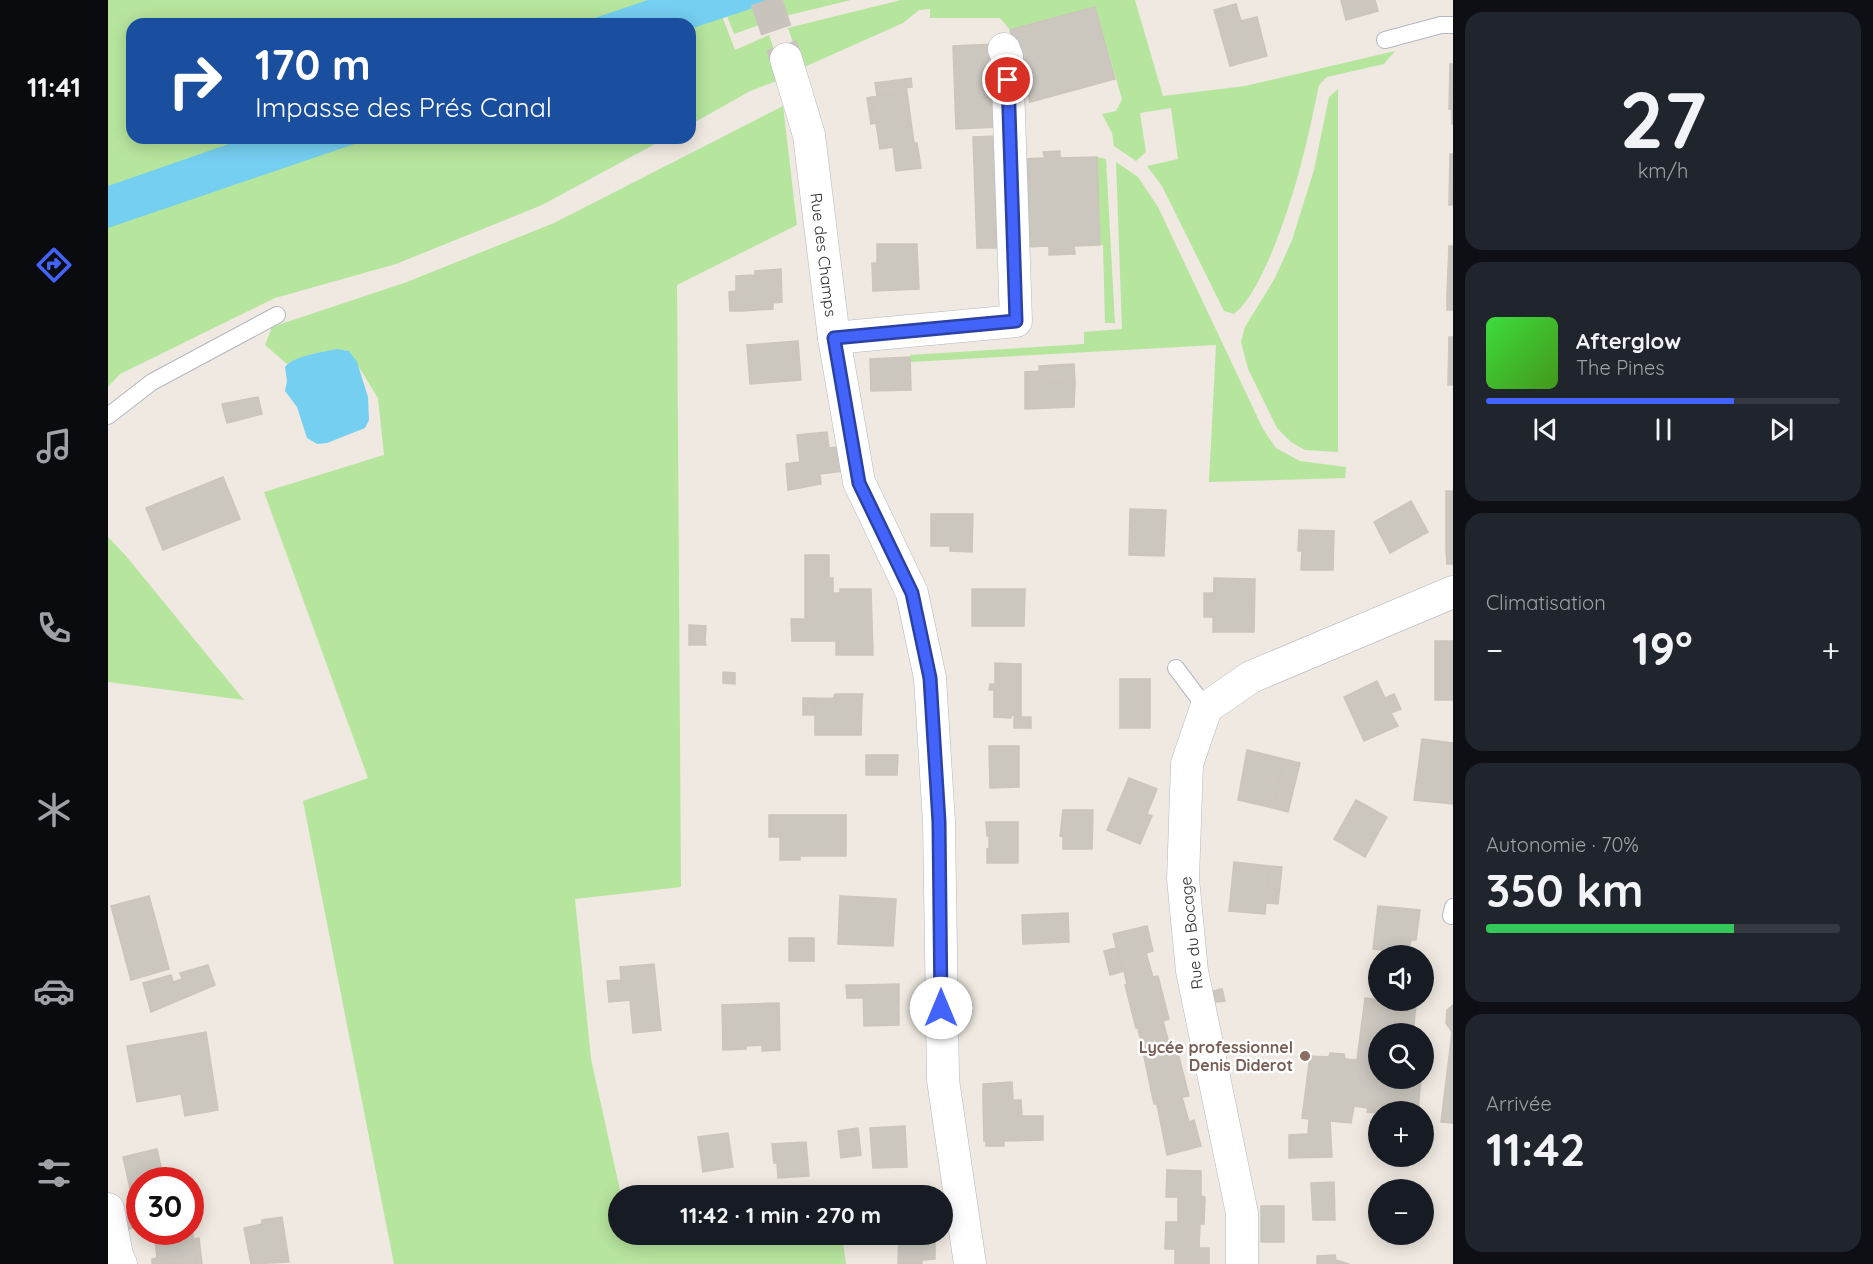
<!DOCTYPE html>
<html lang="fr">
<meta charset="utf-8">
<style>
body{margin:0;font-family:Quicksand,sans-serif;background:#20242c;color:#f1f3f6;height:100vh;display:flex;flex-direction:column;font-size:22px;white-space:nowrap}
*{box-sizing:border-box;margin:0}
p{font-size:20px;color:#9ea1a6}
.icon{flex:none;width:33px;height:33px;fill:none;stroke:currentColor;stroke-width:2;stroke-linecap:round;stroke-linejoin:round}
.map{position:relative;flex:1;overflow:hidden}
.details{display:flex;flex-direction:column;gap:12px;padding:12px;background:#0d0f14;width:420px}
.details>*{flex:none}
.top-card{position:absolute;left:18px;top:18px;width:570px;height:126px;border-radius:18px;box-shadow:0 3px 15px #0003;background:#1a4fa0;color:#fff;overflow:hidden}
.buttons{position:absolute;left:1260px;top:945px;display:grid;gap:12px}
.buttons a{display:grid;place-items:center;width:66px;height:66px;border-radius:50%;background:#171b24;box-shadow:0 3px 15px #0003;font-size:30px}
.speed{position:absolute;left:18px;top:1167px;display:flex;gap:12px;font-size:30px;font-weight:700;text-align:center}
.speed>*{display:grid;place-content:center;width:78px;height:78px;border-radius:50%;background:#171b24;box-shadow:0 3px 15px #0003;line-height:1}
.speed .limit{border:9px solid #d22;background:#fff;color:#111}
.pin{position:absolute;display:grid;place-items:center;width:51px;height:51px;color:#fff;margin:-26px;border:3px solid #fff;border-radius:50%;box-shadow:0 2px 6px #0007}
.me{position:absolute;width:66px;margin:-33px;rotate:0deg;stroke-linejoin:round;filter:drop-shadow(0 0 4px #0008)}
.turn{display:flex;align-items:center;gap:21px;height:126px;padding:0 30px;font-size:27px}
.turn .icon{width:78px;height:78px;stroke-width:2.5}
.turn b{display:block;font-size:42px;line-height:51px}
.big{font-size:45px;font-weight:800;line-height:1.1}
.details .widget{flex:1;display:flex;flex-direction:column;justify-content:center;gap:9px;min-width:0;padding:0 21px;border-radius:18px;background:#20242c}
.details .dial{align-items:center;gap:0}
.dial b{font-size:78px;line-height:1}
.song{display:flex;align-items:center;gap:18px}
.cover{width:72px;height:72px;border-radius:9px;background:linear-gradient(135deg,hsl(120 70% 55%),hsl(100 70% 35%))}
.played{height:6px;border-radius:3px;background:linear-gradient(90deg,#4264fb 70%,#363941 70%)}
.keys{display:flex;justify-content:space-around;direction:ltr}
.heat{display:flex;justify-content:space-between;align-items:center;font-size:33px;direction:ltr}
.charge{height:9px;border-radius:4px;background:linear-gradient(90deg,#34c759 70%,#363941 0)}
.trip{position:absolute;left:500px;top:1185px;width:345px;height:60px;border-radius:30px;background:#171b24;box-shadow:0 3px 15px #0003;font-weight:800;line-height:60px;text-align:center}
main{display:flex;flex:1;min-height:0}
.tab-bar{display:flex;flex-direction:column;width:108px;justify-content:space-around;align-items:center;background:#090b0e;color:#9ea1a6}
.tab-bar .icon{width:42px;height:42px}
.tab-bar .current{color:#4264fb}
.tab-bar b{font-size:27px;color:#f1f3f6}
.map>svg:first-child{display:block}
.green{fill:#b6e59e}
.water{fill:#75cff0}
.building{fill:#cbc7bf;stroke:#cbc5ba;stroke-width:1.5}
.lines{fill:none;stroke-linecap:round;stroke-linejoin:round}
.street-tunnel{stroke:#c8c4bd;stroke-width:32;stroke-dasharray:32 16;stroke-linecap:butt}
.lane-casing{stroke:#b4b7c1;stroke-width:18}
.street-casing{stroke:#b4b7c1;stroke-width:33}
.lane{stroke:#fff;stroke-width:16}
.street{stroke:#fff;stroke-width:32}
.route-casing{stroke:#2b41a3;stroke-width:15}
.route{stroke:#4264fb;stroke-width:10}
.education-dot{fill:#8d6e63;stroke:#fff;stroke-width:2}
.labels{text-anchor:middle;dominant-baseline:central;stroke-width:5;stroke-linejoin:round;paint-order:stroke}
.street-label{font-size:16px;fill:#2e2e2e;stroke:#fff}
.education-label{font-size:16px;font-weight:bold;fill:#785e54;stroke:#fff;text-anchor:end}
</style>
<main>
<nav class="tab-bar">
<b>11:41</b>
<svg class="icon current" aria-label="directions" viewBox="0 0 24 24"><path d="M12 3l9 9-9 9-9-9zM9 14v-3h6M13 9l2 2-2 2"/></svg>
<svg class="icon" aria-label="music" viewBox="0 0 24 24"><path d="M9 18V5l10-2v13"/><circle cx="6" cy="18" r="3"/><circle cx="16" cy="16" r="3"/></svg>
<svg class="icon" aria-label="phone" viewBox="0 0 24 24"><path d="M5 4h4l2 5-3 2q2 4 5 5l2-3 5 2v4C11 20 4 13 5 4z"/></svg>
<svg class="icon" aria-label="climate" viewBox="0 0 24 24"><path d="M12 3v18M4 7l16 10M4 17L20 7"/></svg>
<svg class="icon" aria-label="car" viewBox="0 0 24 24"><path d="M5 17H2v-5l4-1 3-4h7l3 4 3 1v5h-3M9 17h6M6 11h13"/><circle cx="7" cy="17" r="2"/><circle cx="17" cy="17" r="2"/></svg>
<svg class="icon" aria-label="filters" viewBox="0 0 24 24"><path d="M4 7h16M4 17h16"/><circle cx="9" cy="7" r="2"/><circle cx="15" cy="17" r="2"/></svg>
</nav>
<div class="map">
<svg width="1345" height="1264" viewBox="0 0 1345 1264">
<rect width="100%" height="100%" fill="#efe9e1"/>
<path class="green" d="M0,0H608L627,50L661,35L676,78L642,91L582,125V24H24V138H558L434,205L288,264L167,298L12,374L0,387Z
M670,0H743L673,17L626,34L619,16Z
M793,0H1027L1055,96L1137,86L1287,51L1276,64L1219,77L1211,85C1199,144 1187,196 1164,252C1154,274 1144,299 1126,314L1116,311L1054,186L1039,166L1070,159L1063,108L1032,113L1038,152L1028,161L1006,146L1004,133L994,114L1008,111L1014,99L987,7L902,30L892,18H822V9L811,10L795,23L694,68L680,28Z
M1230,89V452L1197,450L1183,442L1169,428L1140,369L1133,342L1137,327L1167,278L1184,240L1206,170L1221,97Z
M675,106L689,225L569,285L573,887L467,899L483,1059L513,1195L510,1196V1234L734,1235L738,1264H286L195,801L260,778L156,492L276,455L270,398L241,351C224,347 194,356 179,364L157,345L164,327L299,282L446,223Z
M989,157L998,159L1007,323H997L995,245H992Z
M1008,162L1030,177L1050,207L1155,429L1168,448L1192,461L1238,467L1237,478L1101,482L1108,345L802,362V355L976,344V332L1014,329Z
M0,537L18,556L136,700L0,682Z"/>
<path class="water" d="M540,0H670L582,29V24H469Z
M138,138H264L0,228V186Z
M229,349L241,351L249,362L260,397L261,420L257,428L219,443L209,444L199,438L189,407L177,391L179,381L177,367C185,356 215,352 229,349Z"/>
<path class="building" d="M1233,0H1267L1270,11L1238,20Z
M1128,4L1133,21L1149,17L1159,56L1122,66L1106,10Z
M987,7L1007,79L922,102L902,30Z
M888,44L890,127L848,129L845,46Z
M1342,64H1345V124H1344V109H1341Z
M803,78L804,87L798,88L797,79Z
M797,79L799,92L769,96L767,83Z
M799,92L806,143H809L813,168L788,171L785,147L772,149L764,97Z
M764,97L768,123L763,124L759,98Z
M891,136L894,248H869L865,137Z
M952,151V158L989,157L992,245L966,246L967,254L941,255V246L916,247L914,159L937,158L935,152Z
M1342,154H1345V205H1341Z
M769,244H777V248L809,247L811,289L765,291L764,263H769Z
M777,244H809V247L777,248Z
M1341,246H1345V294H1339Z
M673,269L674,302L665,303V309L634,311L633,296L628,291V276L647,275V271Z
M628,291L633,296L634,311H622L621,292Z
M1339,294H1345V310H1339Z
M1341,337H1345V385H1340Z
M690,341L693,380L642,384L639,345Z
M802,357L803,390L763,391L762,359Z
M966,364L967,382L917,385V372L946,370L947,365Z
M947,365L946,370L931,372V366Z
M967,382L966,407L917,409V385Z
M150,397L154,414L119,423L114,404Z
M719,432L721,448L730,447L735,471L712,474L713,484L680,490L678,464L692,462L689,435Z
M115,477L132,519L55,550L38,508Z
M1338,491H1345V549H1338Z
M1303,501L1320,532L1282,553L1266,522Z
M1022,509L1058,510L1056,556L1021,555Z
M823,514H865L864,549L849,548V546H823Z
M1191,530L1226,531L1225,570H1193L1194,551H1190Z
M842,546H849V548L864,549V552L842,551Z
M1338,549H1345V564H1339Z
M697,555H721V578H697Z
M697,578H725V593H732V589H763L765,655H728V641H684L683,619H697Z
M1106,578L1147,579L1146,632H1105Z
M864,589H917L916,626H864Z
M1096,593H1106V617H1096Z
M581,625L598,626L597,642H581Z
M1327,641H1345V700H1327Z
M581,642H597L598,645H581Z
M887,663L913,664V716L903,715V718L886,717V690H881L882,684H887Z
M615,672L627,673V684L615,683Z
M1012,679H1042V728H1012Z
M1269,681L1277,698L1286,694L1293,709L1283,713L1290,726L1256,741L1236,697Z
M727,694H755L754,699L726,698Z
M695,698H707V715H695Z
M707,698L754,699L753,735H707Z
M906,717H910V728H906Z
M910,717H923V728H910Z
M1314,739L1345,743V804L1306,800Z
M881,746H911V787L882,788Z
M1139,750L1176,759L1165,808L1130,800Z
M758,755H790L789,775H758Z
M1176,759L1192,763L1180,812L1165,808Z
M1021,778L1049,789L1039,814L1044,816L1032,844L999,830Z
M1248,800L1279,817L1257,857L1226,839Z
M955,810H985L984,849H955V835L952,836Z
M661,815H738V856H692V860H672V837H661Z
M878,822H910V863H879V849H881V836H879Z
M1126,862L1161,866L1157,914L1121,911Z
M1161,866L1174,867L1170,904L1158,903Z
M41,896L61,969L23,980L3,906Z
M732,896L788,899L785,946L730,944Z
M1270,906L1312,910L1308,940H1303L1300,953L1265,949Z
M960,913L961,942L915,944L914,915Z
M1039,926L1045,951L1038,953L1045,977L1050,976L1061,1019L1055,1021L1062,1047L1068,1045L1081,1096L1074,1097L1081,1122L1086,1120L1093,1146L1059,1155L1049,1104H1046L1030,1028H1028L1017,985L1019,984L1013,959L1011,960L1005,934Z
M681,938H706V961H681Z
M1008,948L1016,971L1002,975L996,951Z
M546,964L553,1030L525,1033L522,1000L501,1002L499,981L513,980L512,967Z
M100,965L107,985L43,1012L35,983L63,975L65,982L74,979L72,973Z
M791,984V1025L756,1026L755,985Z
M738,985H750V998H739Z
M750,985H755V998H750Z
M1114,989L1117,1001L1108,1002L1105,991Z
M1257,998L1308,1004L1305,1034H1270V1078H1313L1310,1112H1270V1113L1259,1112L1260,1108L1246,1106L1243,1123L1222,1121L1224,1157L1181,1158V1135L1200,1134L1201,1119L1194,1118L1202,1056L1221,1057L1222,1053L1236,1054L1237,1059L1249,1060Z
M671,1003L672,1050L654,1051V1045L638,1046V1049L615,1050L614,1005Z
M1345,1005V1123L1333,1122L1344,1032L1338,1023L1339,1010Z
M98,1032L110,1110L77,1116L73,1094L29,1102L19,1046Z
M904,1082L905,1100H875V1084Z
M875,1100H913L914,1116H935V1140L896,1141V1146H878V1141H876Z
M797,1126L799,1167L765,1168L762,1128Z
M750,1128L753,1155L733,1158L730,1131Z
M620,1133L625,1167L595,1172L590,1137Z
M698,1142L701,1176L670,1178L669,1163H666L664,1144Z
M49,1149L56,1180H32V1204L28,1205L25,1192L23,1193L15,1157Z
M1059,1170L1093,1171V1196L1097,1197L1096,1224H1092L1091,1248H1101V1264H1067V1249H1057L1058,1222H1070V1197H1058Z
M1226,1182L1227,1220H1205L1203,1183Z
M766,1186L767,1196H747L746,1189Z
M746,1189L747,1196H732L731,1191Z
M1153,1206H1176V1242H1153Z
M21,1216L24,1228L15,1231L12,1219Z
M174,1217L181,1262L143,1264L136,1228L154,1224V1220Z
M83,1223L89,1264H44V1259L49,1258L46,1232H82Z
M791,1234H827V1259L814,1260V1264H790Z
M91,1238L94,1264H89L85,1239Z
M1227,1255L1228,1260L1241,1264H1209V1256Z"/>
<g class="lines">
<path class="street-tunnel" d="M658,0L678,59"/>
<defs>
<path id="lane" d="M1277,40L1333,25H1345
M0,416L44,382L169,315
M1068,668L1098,708
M1343,916L1345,907"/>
<g id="street">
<path id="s1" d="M678,59L701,135L726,338L751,482L804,593L822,678L831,822L835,1080L862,1264"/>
<path d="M726,338L908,321L899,57L896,49"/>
<path d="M0,1209L9,1255L13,1264"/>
<path d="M1134,1264V1213L1084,971L1075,879L1079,764L1098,708L1143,677L1345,592"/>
</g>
</defs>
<use href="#lane" class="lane-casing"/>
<use href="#street" class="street-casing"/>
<use href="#lane" class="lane"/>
<use href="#street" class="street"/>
</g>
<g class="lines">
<defs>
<path id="route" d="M833,1008L831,822L822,678L804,593L751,483L726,338L908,321L900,80"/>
</defs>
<use href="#route" class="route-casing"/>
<use href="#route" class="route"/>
</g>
<circle class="education-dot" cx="1197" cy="1056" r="6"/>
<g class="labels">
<g class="street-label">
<text stroke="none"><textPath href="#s1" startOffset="200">Rue des Champs</textPath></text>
<text transform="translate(1083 933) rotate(-96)">Rue du Bocage</text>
</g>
<g class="education-label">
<text x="1185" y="1047">Lycée professionnel<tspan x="1185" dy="18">Denis Diderot</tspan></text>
</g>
</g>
</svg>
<div class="buttons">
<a><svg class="icon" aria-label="sound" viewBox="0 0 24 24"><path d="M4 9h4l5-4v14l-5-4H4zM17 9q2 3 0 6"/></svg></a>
<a><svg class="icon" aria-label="search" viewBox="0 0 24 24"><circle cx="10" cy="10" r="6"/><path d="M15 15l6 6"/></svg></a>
<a>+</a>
<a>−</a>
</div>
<div class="speed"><div class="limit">30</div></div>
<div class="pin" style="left:900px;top:80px;background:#d93025"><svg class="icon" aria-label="arrive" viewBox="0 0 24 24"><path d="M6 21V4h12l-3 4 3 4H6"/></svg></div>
<svg class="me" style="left:833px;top:1008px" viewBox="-20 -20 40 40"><circle r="19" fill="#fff"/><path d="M0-13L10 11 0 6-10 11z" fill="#4264fb"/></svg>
<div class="trip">11:42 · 1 min · 270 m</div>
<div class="top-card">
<div class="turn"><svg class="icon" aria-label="right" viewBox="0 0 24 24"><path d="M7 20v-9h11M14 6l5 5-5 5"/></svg><div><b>170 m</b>Impasse des Prés Canal</div></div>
</div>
</div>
<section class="details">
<div class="widget dial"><b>27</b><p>km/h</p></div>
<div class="widget">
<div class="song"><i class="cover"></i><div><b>Afterglow</b><p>The Pines</p></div></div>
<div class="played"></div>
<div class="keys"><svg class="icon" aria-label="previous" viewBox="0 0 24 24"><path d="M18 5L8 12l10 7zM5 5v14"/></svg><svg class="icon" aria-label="pause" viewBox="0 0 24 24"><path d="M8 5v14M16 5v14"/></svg><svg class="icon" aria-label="next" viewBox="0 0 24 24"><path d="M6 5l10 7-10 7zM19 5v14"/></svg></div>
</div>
<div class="widget"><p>Climatisation</p>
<div class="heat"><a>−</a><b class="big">19°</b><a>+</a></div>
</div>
<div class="widget"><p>Autonomie · 70%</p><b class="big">350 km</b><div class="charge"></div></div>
<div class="widget"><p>Arrivée</p><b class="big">11:42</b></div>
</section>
</main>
